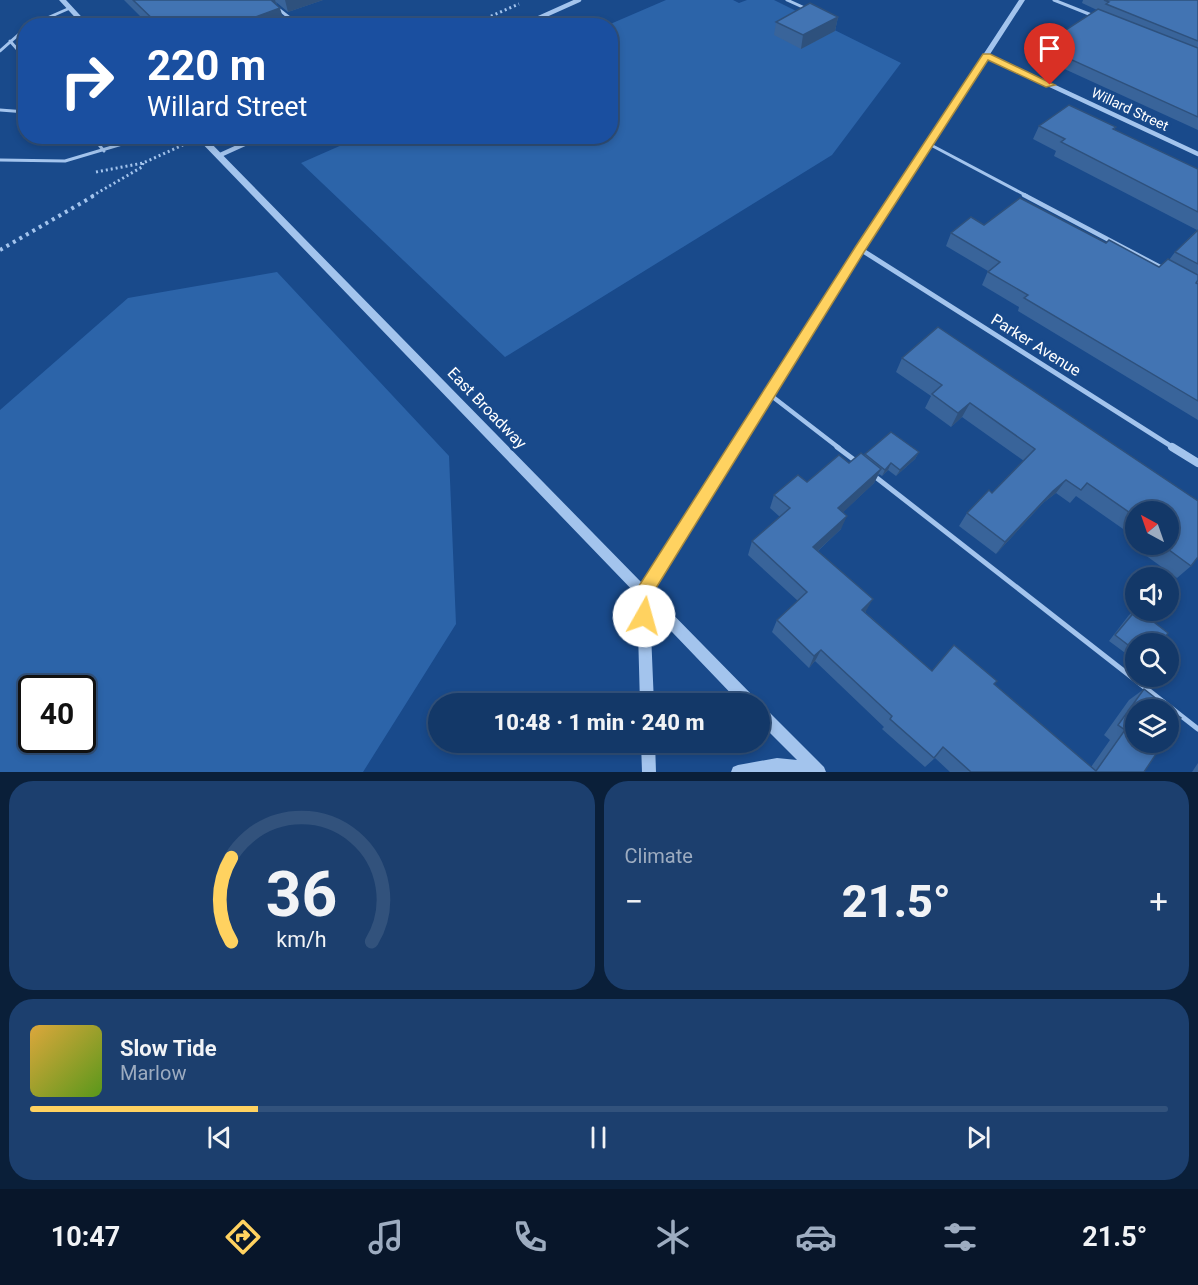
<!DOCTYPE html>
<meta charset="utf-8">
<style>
body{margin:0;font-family:Roboto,sans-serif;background:#1c3f6e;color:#f1f3f6;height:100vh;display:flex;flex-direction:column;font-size:22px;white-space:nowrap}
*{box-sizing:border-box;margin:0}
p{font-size:20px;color:#9dacc0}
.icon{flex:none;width:33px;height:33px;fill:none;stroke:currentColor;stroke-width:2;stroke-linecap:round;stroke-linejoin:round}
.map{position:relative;height:772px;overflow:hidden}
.side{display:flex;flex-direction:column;gap:9px;padding:9px;background:#0a1f39;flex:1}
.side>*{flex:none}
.hud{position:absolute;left:18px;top:18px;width:600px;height:126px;border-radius:24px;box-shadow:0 3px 9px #0003,0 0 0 2px #32527c;background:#1a4fa0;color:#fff;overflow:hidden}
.needle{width:39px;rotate:320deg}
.fabs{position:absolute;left:1125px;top:501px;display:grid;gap:12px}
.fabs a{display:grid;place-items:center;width:54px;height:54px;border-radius:50%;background:#133868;box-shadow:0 3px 9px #0003,0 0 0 2px #32527c;font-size:30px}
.speed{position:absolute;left:18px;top:675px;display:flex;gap:12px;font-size:30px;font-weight:700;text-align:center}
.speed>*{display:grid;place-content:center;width:78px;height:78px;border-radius:50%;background:#133868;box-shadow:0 3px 9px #0003,0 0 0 2px #32527c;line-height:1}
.speed .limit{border:3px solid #111;border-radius:9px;background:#fff;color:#111}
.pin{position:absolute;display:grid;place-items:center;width:51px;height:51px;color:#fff;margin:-62px -26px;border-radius:50% 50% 50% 0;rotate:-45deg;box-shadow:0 0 6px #0007}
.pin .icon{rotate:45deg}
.me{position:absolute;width:66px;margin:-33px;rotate:7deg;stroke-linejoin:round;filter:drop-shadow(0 0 4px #0008)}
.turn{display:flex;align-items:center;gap:21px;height:126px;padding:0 30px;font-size:27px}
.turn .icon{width:78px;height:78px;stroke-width:2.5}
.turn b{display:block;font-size:42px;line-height:51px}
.big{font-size:45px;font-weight:800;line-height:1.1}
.side .widget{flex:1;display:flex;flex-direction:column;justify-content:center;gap:9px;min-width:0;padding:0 21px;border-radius:24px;background:#1c3f6e}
.side .dial{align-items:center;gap:0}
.dial svg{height:156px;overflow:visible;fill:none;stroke:#32527c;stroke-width:7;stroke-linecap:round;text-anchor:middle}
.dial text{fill:#f1f3f6;stroke:none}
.song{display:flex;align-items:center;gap:18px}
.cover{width:72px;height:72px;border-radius:9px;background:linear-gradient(135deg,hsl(40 70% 55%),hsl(90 70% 35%))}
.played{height:6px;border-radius:3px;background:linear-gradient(90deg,#ffd260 20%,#32527c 20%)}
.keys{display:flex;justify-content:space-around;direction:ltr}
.heat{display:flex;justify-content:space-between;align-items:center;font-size:33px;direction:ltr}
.side .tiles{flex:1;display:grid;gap:9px;grid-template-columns:1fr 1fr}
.widget:last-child{grid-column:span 2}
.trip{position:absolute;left:428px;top:693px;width:342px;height:60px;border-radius:30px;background:#133868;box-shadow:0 3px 9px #0003,0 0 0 2px #32527c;font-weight:800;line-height:60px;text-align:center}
.tabs{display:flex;height:96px;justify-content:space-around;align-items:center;background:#08162a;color:#9dacc0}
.tabs .icon{width:42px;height:42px}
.tabs .selected{color:#ffd260}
.tabs b{font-size:27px;color:#f1f3f6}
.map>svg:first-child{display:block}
.green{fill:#2c64a9;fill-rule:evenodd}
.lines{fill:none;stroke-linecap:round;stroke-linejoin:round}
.path-far2{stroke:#a3c4ed;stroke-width:3;stroke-dasharray:2 3;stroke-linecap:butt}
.path-far1{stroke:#a3c4ed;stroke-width:4;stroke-dasharray:3 4.5;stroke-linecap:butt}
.path{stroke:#a3c4ed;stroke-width:4.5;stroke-dasharray:4 5;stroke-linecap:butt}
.service-far2{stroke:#a3c4ed;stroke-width:3}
.service-far1{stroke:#a3c4ed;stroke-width:4.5}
.service{stroke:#a3c4ed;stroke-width:5}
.minor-far2{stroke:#a3c4ed;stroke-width:4.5}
.minor-far1{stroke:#a3c4ed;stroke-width:5}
.minor{stroke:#a3c4ed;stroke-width:8}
.tertiary{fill:#a3c4ed;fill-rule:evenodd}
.wall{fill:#39649a}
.shaded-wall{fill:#2e517d}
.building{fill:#4274b3;stroke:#2e517d;stroke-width:1.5}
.route{fill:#ffd260;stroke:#a6883e;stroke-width:1.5}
.labels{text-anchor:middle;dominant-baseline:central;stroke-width:6;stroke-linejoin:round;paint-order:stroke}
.far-street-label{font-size:14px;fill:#fff;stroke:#194a8b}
.street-label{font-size:16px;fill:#fff;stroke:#194a8b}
</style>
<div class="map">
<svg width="1198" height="772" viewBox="0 0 1198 772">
<rect width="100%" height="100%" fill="#194a8b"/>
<path class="green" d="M666,0H733L739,3L747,0H774L901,63L832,155L505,357L301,163L360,137L610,136V26L608,25Z
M277,272L449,456L456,624L363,772H0V410L128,298ZM32,688H82V740H32Z"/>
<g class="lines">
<path class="path-far2" d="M468,26L519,4
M96,172L143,163L183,145
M92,196L142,167L143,163"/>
<path class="path-far1" d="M0,250L95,195"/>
<path class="path" d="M705,742L710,753"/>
<path class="service-far2" d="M267,0L300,26
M787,0L807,9
M1054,0L1094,16
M29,26L70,8
M10,41L26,59
M0,51L26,28
M0,110L26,112
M92,136L104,151
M929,144L1027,196
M0,160L65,161L149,136"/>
<path class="service-far1" d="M1024,195L1164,269
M769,394L839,448"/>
<path class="service" d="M837,447L857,462
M873,475L1198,729"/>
<path class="minor-far2" d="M521,26L579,0
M986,55L1198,154
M218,156L262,136"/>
<path class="minor-far1" d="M860,249L1174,448"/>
<path class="minor" d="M1172,447L1198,463"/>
<path class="tertiary" d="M59,0H66L90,26H83Z
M1019,0H1025L863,251L651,592L756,699L758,704H741L650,609L654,704H640L637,595L195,136H204L643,584L857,247Z
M759,705L764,707L824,767L826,772H731L733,767L738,765L777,758L797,760L759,722Z
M641,742H655L656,772H642Z"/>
</g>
<path class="wall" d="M124,0H323L288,12L276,2L285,24L280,26H150Z
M1083,0H1198V130L1036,56L1041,46L1097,10L1082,3Z
M838,17L835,31L801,49L774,35L776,22Z
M1039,126L1116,127L1114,130L1198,169V283L1197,284H1198V420L1018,311L1019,307L982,285L988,271L946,246L951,233L984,225L1106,243L1159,267L1169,260L1175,252L1197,230L1054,156L1056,151L1033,139Z
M902,358L1198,501L1191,566L1177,578L1134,547L1136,544H1168L1136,512V538L1076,496L1070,503L1056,493L1043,503L996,554L959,526L967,513L992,493L1024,461L962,417L951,427L925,408L931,396L896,372Z
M919,452L915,459L896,476L888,470L882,476L879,474L874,483L843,512L841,529L818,551L866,611L865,612L932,671L994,684L1091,767L1110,740L1104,735L1129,700L1144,689V772H950L935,758L925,767L882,729L884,727L815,661L809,668L772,632L777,620L798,601L748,555L752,541L780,517L770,508L774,495L807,482L864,456L865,454Z
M1136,609V661L1109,641L1129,615Z
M1198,763V772H1192Z"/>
<path class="shaded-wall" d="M272,0H275L278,9L280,8L285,24L280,26H231Z
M285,0H323L288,12Z
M838,17L835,31L801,49L803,35Z
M970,403L962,417L951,427L958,413Z
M919,452L915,459L896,476L900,470Z
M891,463L888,470L882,476L885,470Z
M881,469L874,483L833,522L838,508Z
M1066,480L1056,493L1043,503L996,554L1005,542L1053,491Z
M847,516L841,529L808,560L813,547Z
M873,599L866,611L856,622L862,610Z
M821,650L815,661L809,668L814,656Z"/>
<path class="building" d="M133,0H272H271L280,8L231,26H160Z
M1104,0H1198V41L1106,4L1109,2Z
M810,3L838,17L803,35L776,22Z
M1098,9L1198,48V117L1041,46Z
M1069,105L1116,127L1113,129L1198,169V212L1061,142L1065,139L1039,126Z
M1020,198L1106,243L1109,240L1159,267L1168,259L1198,275V280L1196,283L1198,284V401L1024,298L1028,295L988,272L1000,262L951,233L971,217L984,225Z
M1198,230V264L1175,252Z
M938,327L1198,501V557L1191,566L1161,544H1168V512H1136V517L1087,483L1081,490L1066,480L1053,491L1005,542L967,513L989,490L992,493L1035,449L970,403L958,413L932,394L942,385L902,358Z
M891,432L919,452L900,470L891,463L885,470L865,454Z
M861,453L881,469L838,508L847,516L813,547L873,599L862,610L932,671L954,645L997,681L994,684L1096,771L1125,730L1118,725L1144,689L1181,718L1168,736V710H1136V742H1164L1144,772H971L943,747L934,758L890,719L892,716L821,650L814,656L777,620L807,592L752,541L790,508L774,495L798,475L807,482L839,455L849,463Z
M1136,610H1138L1168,633L1161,644H1136V651L1115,635Z"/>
<path class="route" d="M983,54H990L1055,85L1046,87L988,60L864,252L651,596L652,616L649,622L644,624L638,622C634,613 633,598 637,589L856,246Z"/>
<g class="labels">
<g class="far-street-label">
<text transform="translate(1130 109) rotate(25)">Willard Street</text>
</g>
<g class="street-label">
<text transform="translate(1036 345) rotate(32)">Parker Avenue</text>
<text transform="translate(487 408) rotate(46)">East Broadway</text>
</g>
</g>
</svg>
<div class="fabs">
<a><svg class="needle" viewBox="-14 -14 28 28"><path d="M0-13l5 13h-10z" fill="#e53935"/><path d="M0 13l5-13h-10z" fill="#9dacc0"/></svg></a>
<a><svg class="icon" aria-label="sound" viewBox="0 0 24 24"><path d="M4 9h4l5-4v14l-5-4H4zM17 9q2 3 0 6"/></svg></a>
<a><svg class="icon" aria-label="search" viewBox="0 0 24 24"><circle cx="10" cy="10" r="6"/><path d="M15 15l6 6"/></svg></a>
<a><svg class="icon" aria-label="layers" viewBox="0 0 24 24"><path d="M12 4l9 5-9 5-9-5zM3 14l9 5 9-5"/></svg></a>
</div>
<div class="speed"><div class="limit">40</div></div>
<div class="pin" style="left:1050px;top:85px;background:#d93025"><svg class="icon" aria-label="arrive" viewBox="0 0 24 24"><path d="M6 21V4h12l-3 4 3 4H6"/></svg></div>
<svg class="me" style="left:644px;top:616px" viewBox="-20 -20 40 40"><circle r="19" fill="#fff"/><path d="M0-13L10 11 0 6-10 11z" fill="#ffd260"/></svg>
<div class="trip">10:48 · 1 min · 240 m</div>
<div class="hud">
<div class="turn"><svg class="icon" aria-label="right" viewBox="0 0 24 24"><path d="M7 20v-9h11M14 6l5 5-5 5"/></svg><div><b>220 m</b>Willard Street</div></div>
</div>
</div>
<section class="side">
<div class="tiles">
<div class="widget dial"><svg viewBox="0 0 100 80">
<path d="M14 69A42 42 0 1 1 86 69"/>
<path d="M14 69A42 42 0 0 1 14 26" stroke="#ffd260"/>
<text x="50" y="56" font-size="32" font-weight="700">36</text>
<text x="50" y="72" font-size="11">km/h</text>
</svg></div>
<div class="widget"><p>Climate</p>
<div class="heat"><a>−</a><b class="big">21.5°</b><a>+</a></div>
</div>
<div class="widget">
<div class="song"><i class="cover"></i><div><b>Slow Tide</b><p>Marlow</p></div></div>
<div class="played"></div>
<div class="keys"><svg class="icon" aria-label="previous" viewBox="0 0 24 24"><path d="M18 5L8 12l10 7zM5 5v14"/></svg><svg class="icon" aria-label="pause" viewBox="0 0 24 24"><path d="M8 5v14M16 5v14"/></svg><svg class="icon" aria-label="next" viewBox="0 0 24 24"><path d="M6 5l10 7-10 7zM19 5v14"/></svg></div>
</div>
</div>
</section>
<nav class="tabs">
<b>10:47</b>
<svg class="icon selected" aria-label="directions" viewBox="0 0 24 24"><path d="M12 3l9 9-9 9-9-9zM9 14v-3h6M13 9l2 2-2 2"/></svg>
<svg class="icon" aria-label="music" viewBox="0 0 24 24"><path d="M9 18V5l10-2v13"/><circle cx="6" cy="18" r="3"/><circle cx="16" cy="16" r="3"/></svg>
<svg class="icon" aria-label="phone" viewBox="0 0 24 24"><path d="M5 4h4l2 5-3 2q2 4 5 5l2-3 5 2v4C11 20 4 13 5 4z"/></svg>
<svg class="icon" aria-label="climate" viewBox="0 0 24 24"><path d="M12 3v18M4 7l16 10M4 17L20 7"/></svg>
<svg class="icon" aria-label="car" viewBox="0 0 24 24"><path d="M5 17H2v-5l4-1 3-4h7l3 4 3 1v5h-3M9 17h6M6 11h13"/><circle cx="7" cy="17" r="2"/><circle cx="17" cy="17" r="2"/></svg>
<svg class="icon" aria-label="filters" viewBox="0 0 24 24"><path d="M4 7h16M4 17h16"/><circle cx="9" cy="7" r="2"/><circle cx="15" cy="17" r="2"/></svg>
<b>21.5°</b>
</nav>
